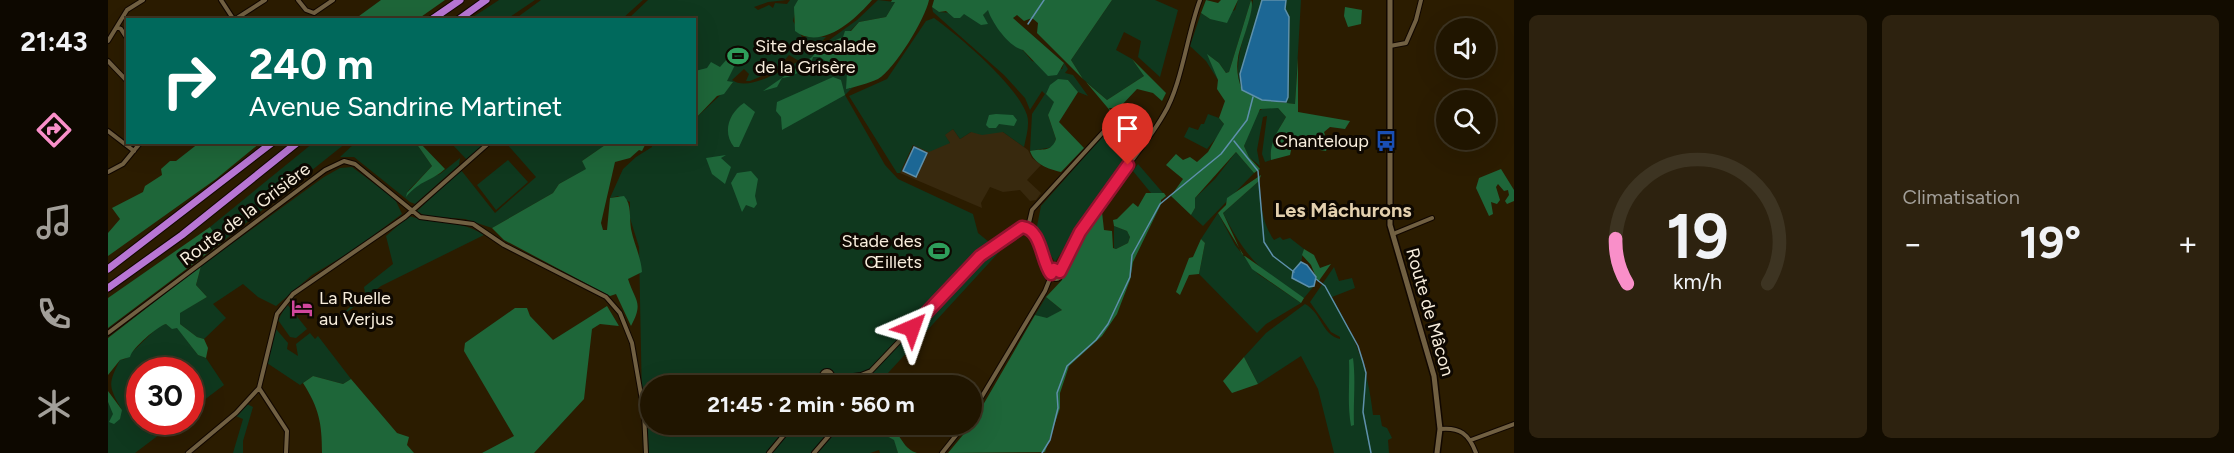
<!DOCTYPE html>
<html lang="fr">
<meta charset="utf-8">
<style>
body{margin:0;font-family:Figtree,sans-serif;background:#2d220f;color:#f1f3f6;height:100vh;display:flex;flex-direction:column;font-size:22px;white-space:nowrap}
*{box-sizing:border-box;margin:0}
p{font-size:20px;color:#a29f99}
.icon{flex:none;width:33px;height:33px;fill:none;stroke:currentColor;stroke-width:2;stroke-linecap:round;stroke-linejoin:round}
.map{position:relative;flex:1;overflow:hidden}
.panel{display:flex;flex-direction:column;gap:15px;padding:15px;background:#120c00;width:720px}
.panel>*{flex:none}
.hud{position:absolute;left:18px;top:18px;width:570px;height:126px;border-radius:0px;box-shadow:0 6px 24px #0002,0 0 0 2px #3d3422;background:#00695c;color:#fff;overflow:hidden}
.buttons{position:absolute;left:1328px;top:18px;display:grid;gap:12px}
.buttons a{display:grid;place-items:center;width:60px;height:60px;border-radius:50%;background:#201500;box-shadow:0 6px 24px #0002,0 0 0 2px #3d3422;font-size:30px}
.speed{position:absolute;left:18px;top:357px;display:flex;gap:12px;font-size:30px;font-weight:700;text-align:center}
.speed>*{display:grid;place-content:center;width:78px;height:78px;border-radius:50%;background:#201500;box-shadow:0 6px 24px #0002,0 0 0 2px #3d3422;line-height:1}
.speed .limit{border:9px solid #d22;background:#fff;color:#111}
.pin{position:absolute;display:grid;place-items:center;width:51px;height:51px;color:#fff;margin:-62px -26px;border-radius:50% 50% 50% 0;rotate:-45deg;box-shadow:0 0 6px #0007}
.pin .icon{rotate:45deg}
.me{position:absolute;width:66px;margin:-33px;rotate:43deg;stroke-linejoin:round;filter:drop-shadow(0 0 4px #0008)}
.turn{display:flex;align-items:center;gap:21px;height:126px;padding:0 24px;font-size:27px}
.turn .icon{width:78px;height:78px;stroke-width:2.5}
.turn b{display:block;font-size:42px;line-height:51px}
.big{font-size:45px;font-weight:700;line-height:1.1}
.panel .card{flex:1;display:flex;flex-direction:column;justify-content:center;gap:9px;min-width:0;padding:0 21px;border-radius:9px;background:#2d220f}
.panel .dial{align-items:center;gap:0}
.dial svg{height:156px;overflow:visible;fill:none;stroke:#3d3422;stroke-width:7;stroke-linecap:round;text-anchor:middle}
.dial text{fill:#f1f3f6;stroke:none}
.heat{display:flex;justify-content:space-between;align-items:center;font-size:33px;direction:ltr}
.panel .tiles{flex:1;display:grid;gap:15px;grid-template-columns:repeat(2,1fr)}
.trip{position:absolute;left:532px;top:375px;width:342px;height:60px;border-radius:30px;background:#201500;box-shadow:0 6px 24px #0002,0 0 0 2px #3d3422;font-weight:700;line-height:60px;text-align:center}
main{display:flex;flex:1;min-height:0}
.tabs{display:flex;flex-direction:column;width:108px;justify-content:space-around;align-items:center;background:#0d0800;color:#a29f99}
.tabs .icon{width:42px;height:42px}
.tabs .on{color:#f98fc9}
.tabs b{font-size:27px;color:#f1f3f6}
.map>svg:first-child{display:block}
.built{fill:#38290e}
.green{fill:#0f381e;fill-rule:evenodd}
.forest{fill:#1e6639}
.water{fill:#1c6795;stroke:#5e90ab;stroke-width:1.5}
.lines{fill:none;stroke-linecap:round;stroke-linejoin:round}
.stream{stroke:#5e90ab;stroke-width:1.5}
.street-casing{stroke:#110700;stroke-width:6}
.secondary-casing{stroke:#110700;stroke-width:8}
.highway-casing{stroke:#110700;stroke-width:9}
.street{stroke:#716042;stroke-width:4}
.secondary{stroke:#716042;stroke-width:5}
.highway{stroke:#b876d4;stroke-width:7}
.route-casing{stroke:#92132f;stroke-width:15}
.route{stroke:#e11d48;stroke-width:10}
.labels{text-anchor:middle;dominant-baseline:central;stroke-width:6;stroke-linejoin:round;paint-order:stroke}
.poi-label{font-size:18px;fill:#f8eedd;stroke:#0e0801;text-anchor:start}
.street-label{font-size:18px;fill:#f8eedd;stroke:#0e0801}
.neighbourhood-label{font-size:20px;font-weight:bold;fill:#e3d0ae;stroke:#0e0801}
</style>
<main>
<nav class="tabs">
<b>21:43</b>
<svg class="icon on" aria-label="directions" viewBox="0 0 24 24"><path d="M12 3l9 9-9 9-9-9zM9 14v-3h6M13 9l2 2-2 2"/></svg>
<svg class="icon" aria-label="music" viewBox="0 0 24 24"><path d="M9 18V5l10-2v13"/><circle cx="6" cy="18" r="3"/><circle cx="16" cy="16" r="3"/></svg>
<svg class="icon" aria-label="phone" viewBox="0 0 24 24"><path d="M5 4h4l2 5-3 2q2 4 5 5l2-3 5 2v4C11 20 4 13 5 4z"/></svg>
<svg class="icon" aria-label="climate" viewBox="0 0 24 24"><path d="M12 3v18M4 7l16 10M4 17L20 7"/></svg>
</nav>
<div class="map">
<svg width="1406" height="453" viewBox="0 0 1406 453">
<rect width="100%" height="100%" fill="#2b1c00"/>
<path class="built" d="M845,129L852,139L863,132H895L920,150L924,158L933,165L919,180L933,193L928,200L922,201L912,190L895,192L882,187L873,203L874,208L792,173L806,145L842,143L836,135Z"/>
<path class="green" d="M391,0H427L399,19H362Z
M433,0H535L514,19H407Z
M540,0H679L660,2L646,7L650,10L661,5L665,8L667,3L679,4L682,0H690L685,21L694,37H718L702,54L711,49L724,66L734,61L739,70L741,89L746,86L737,95L777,165L790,179L865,214L870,233L892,251L769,385L543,386V424L734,425L741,432L775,434L787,440L790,453H772L771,450L762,453H535L531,247L522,218V202L510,196L502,198L515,169L528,157L544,147V143L586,142L587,119L625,83L587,110L586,20L520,19ZM681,55L691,61C675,70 640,92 624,80L636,69L641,74L638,81H642L680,65L675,62Z
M770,0L787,2L778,17L751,22L736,37L713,46L749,20Z
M1004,0H1047L1070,10L1052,77L1030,57L1033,41L1016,32L1008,50L1024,59L1036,76L999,100L975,79L963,60Z
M1130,0H1143L1121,72L1118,73L1111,63L1100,55L1110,80L1098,61L1082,46L1093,13L1102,19L1127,10Z
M1145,0H1193L1187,104L1161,101L1134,90C1122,58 1141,31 1145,0Z
M824,7L831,12L875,15L880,9L924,61L954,69L956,63L960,69L957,73L965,75L980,96L970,92L960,80L940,115L948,139L945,147L922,151L924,114L937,94L934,91L922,110L917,98L896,75L825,12Z
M826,18C851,36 910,86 919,115C922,125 918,137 916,147L895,132L874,135L863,132L852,139L845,129L837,135L842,143L821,152L805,145L792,173H789L741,96L779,79L818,21Z
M1157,107L1170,108L1178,117C1170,131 1161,143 1163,160L1157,162L1154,154L1159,116L1155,117L1149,150L1152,166L1141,157L1136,146L1148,113Z
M1100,114L1111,118L1116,124L1114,131L1099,149L1076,137L1081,127L1090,130L1093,124H1096Z
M1003,127L1028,149L991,197L947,262L928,231L933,206Z
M205,143H238L113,243L102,227Z
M247,143H308L324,166L299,192L317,179L332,174L352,158L351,165L307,204L302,202L246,157H232Z
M343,143H379L359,160Z
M398,143H500L474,161L479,169L451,184L445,193L384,228L357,219L317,216L309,211L353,170L387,213L428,177Z
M1128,152L1146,173L1095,226L1083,215L1087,208V198L1107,179Z
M400,160L420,182L388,210L369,185Z
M1030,164L1055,193H1043L1025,171Z
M244,167L287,199L294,214L244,251L204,275L168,306L150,297L135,284L105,304L118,318L96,339L89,337L72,324L71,313L99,297L88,285L93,266L216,177L232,168Z
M1151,181C1153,202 1153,222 1166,240L1172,237L1175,240L1182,238L1196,249L1193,262L1185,271L1201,287L1206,286L1196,298C1155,277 1136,254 1115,213Z
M1110,213L1127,245L1150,274L1193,303L1158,324L1149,333L1091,274L1097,243L1093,239Z
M301,216C329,225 352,219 376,235L273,286L226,322L257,293L256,287L285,264L278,236Z
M1006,226L1019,231L1022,237L1020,243L1008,249L1006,248Z
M1226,267L1231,281L1244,278L1247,288L1224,297C1247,338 1260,367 1265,415H1272L1274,426L1279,428L1284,438L1280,440L1281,453H1226L1210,389L1193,356L1150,384L1136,357L1158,333L1197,304C1214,313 1213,334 1232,339V337L1223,332L1202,302Z
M938,297L954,310L939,319L927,315Z
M179,304L199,329L188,338L182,337L170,320Z
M58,324L64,328L69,327L90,355L98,358L116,385L83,410L82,370H32V422H68L27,453H0V402L6,414L14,410C0,386 0,384 12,360L17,359L51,326Z
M168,329L180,343L179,349L190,356L188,344L202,333L207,339L210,336L243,379L235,384L205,376L192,385L159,363Z
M139,404L145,407L135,441V453H125L135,419L128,416Z"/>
<path class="forest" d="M273,0H337L310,19H247Z
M690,0H764C747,20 713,51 687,31L686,7Z
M784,0H821C817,19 787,69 770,79C761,83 747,87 738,89L739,73L734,62L724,66L712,57H705C703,68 685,77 674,78L669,87L655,91L704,57L713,46L735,37L737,31H743L751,22L778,17L787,2H783Z
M826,0H1004L963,60L975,79L929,33L930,23L924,18L916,21L909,15L905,18L956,63L949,75L940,76L915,50C901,47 884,23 880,10L875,15L880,24L873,25L856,14L852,18H846L838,11L831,12L824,7Z
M1098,0L1110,3L1113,0H1130L1119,23L1102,19L1093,13Z
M1143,0C1148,8 1132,44 1130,58C1128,69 1130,80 1134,90L1154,100L1187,104L1190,58V112L1242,121L1237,129L1222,127L1216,132L1220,145L1218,151L1212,150L1208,138L1190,137L1185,141L1182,155L1163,160C1161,142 1170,131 1178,117L1170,108L1152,109L1136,146L1141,157L1152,169L1146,173L1128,152L1087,198V208L1083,215L1063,196L1075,179L1058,165L1068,154L1075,160L1082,157L1089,162L1100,152L1116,124L1111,118L1117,101L1109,89L1110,80L1099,54L1111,63L1118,73L1121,72Z
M1237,7L1254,10L1253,24L1240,27L1236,16Z
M628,56L630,59L619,81L625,82L616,94L609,96L587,119V71L599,68L603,62L612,67L619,59L623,61Z
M1024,59L1058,93L1054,101L1045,93L1029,89L1011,108H1001L1004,113L978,82L999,100L1036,76Z
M725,77L733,80L737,95L674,130L673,117L668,111L669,102Z
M950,79L960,80L970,92L951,122L976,148L953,172C940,169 926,164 922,151C934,148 943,153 948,139L940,115L946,102L938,94L942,85Z
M636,103L647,112L631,147H626C614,132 621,113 636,103Z
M888,114L905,115L909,120L906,126L891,124L888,128H881L878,125L881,115Z
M91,143H152L108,179L0,256V233L12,219L4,208L35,192L37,186L54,175L53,169L62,161H68Z
M308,143H312L337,169C324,181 312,180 298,197L299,193L324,166Z
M500,143H538L534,151L531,150L522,158L507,162L493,223L495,230H499L502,198L516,196C524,205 521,217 523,229C526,244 533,257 534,272L520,279C527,301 536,302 523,326L508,294L502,296L396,240L384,228L445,193L451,184L478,169L474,161Z
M618,155L613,158L623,167L617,184L604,174L598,158Z
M1393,169L1406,190V201L1399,204L1397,201L1401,195L1400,190L1396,191L1390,184L1388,187L1392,200L1389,204L1383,202L1385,214L1381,216L1368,188L1371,178Z
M643,171L650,179L647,196L649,204L646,208L638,205L634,212L623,183L629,173Z
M1153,175L1151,181L1115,213L1134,254L1196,298L1193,303L1144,269L1110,213L1118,205L1119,198Z
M1038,193H1056L1058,196L1053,200V204L1025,262L1022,280L1009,314L994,336L961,366L952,393V408L937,452L840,453L864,424L927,315L939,318L954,310L938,297L954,280L960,258L989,213L994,212L996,230L1004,231L1005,248L1008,249L1020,243L1022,237L1019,231L1006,226L1005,220L1009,219L1025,203L1030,207Z
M102,227L113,243L0,328V298Z
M1093,239L1097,243L1091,274L1081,275L1072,295L1068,292L1081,258L1085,257Z
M1196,249L1206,255L1212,268L1223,264L1210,282L1203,265L1194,255Z
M93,266L88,285L99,297L72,313V324L89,337L96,339L100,348L98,358L90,355L69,328L64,329L58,324C50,326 24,348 22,357L12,360L0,375V338Z
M499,306L511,326L492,324L484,329L476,399L426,453H374L406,436L356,351L357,343L407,308H419L422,316L445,340Z
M1136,357L1150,384L1124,393L1115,381Z
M1245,358C1248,381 1245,402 1246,425L1243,426C1239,403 1242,383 1241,360Z
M205,376L235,384L243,379L289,433L301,437L299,445L306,453H214C214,423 211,408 195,383Z
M0,391L14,410L12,419L6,424L1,422L5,414L0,402Z
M733,425C752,424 775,420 789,434C797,443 797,449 809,453H790L786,440L775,434L741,432Z"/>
<path class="water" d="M1154,0H1178L1177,9L1181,17L1180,97L1178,102L1154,100L1134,90L1132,74Z
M806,147L819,153L808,177L795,171Z
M1193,262L1199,265L1208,277L1206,286L1201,287L1184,278L1185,271Z"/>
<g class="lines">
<path class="stream" d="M920,24L936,0
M1126,141L1150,171L1156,242L1165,256L1186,272
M1208,279L1217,286L1250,346L1255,362L1258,373L1255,412L1263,453
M934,453L942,440L950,408L949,393L959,366L988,340L1000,324L1022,277L1024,255L1052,204L1113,154L1139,120L1145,97"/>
<defs>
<path id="street" d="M113,0L126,20L157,0
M190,0L198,10L206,13L225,0
M9,27L13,29L20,40
M0,41L19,10L35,0
M1282,46L1298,43L1308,20L1313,0
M0,61L20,82
M0,131L26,151
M0,172L15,164L33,142
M920,227L924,210L1008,118L1020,122L1039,139
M1285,234L1324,218
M937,259L946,269
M943 274a5 5 0 1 1 10 0a5 5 0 1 1-10 0Z
M953,272C973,212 1025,168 1056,114C1074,84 1079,34 1092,0
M0,333L217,170L236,161L247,164L312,217L365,224L396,245L498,297L512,313L524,343L536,412L538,453
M714 376a5 5 0 1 1 10 0a5 5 0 1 1-10 0Z
M723,379L753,375L763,371L872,256L911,228L917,227L928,237L936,264L943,274
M151,388L179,431L178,453
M864,413L937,291L943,276
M1332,429C1352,427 1361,434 1368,453
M1363,440L1406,424
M80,453L128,413L151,388L169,314L185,294L297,217L382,142
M661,453L685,424
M706,453L731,424
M834,453L857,424"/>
<path id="secondary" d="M1282,0V225L1326,376L1332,429L1329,453"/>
<path id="highway" d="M323,20L352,0
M350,20L378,0
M0,269L165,142
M0,288L74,235L190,142"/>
</defs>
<use href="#street" class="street-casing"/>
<use href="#secondary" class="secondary-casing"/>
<use href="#highway" class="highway-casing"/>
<use href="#street" class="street"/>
<use href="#secondary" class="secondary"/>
<use href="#highway" class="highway"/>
</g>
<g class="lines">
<defs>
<path id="route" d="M804,328L872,256L914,227C934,229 933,261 943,274L946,269L952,272L972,232L1020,165"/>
</defs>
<use href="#route" class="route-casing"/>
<use href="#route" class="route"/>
</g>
<defs>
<symbol id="stadium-bare" viewBox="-9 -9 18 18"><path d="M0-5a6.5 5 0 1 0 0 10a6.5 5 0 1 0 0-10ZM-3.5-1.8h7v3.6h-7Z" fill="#2e9e5b" stroke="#0e0801" stroke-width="2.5" paint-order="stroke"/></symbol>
<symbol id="bus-bare" viewBox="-9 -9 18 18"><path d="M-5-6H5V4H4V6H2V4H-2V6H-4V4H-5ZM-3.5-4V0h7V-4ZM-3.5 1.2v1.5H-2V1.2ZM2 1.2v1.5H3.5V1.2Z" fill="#1a4fb4" stroke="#0e0801" stroke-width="2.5" paint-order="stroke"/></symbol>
<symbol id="hotel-bare" viewBox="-9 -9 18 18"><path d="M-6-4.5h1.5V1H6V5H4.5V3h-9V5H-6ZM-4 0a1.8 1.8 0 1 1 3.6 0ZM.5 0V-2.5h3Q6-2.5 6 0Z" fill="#d1479c" stroke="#0e0801" stroke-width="2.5" paint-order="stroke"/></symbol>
</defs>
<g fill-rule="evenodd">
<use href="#stadium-bare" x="615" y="41" width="30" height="30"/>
<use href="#bus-bare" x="1263" y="126" width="30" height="30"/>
<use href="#stadium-bare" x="816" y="236" width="30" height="30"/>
<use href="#hotel-bare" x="179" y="293" width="30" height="30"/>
</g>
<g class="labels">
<g class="poi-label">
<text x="647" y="46">Site d'escalade<tspan x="647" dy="21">de la Grisère</tspan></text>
<text x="1261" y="141" text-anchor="end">Chanteloup</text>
<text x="814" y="241" text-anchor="end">Stade des<tspan x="814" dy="21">Œillets</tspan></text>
<text x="211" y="298">La Ruelle<tspan x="211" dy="21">au Verjus</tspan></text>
</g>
<g class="street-label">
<text transform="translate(137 214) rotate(-37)">Route de la Grisière</text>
<text transform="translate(1322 312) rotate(74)">Route de Mâcon</text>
</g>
<g class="neighbourhood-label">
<text x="1235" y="210">Les Mâchurons</text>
</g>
</g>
</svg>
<div class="buttons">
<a><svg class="icon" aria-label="sound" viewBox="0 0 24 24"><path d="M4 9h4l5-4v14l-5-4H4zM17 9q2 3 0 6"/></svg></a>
<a><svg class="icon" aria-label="search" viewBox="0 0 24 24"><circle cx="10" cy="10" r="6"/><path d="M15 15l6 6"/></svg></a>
</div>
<div class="speed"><div class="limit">30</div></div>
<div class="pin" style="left:1020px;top:165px;background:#d93025"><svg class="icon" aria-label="arrive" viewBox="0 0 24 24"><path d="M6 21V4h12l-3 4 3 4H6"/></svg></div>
<svg class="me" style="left:804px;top:328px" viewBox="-20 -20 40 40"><path d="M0-17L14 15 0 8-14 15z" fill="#e11d48" stroke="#fff" stroke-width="4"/></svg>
<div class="trip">21:45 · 2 min · 560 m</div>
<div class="hud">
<div class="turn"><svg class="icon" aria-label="right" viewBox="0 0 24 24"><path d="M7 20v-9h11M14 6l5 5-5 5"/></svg><div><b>240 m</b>Avenue Sandrine Martinet</div></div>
</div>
</div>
<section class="panel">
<div class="tiles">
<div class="card dial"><svg viewBox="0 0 100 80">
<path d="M14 69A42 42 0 1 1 86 69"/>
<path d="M14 69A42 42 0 0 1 8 46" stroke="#f98fc9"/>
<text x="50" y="56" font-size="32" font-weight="700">19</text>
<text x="50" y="72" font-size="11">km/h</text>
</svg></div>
<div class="card"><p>Climatisation</p>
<div class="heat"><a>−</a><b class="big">19°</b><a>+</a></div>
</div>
</div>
</section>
</main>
